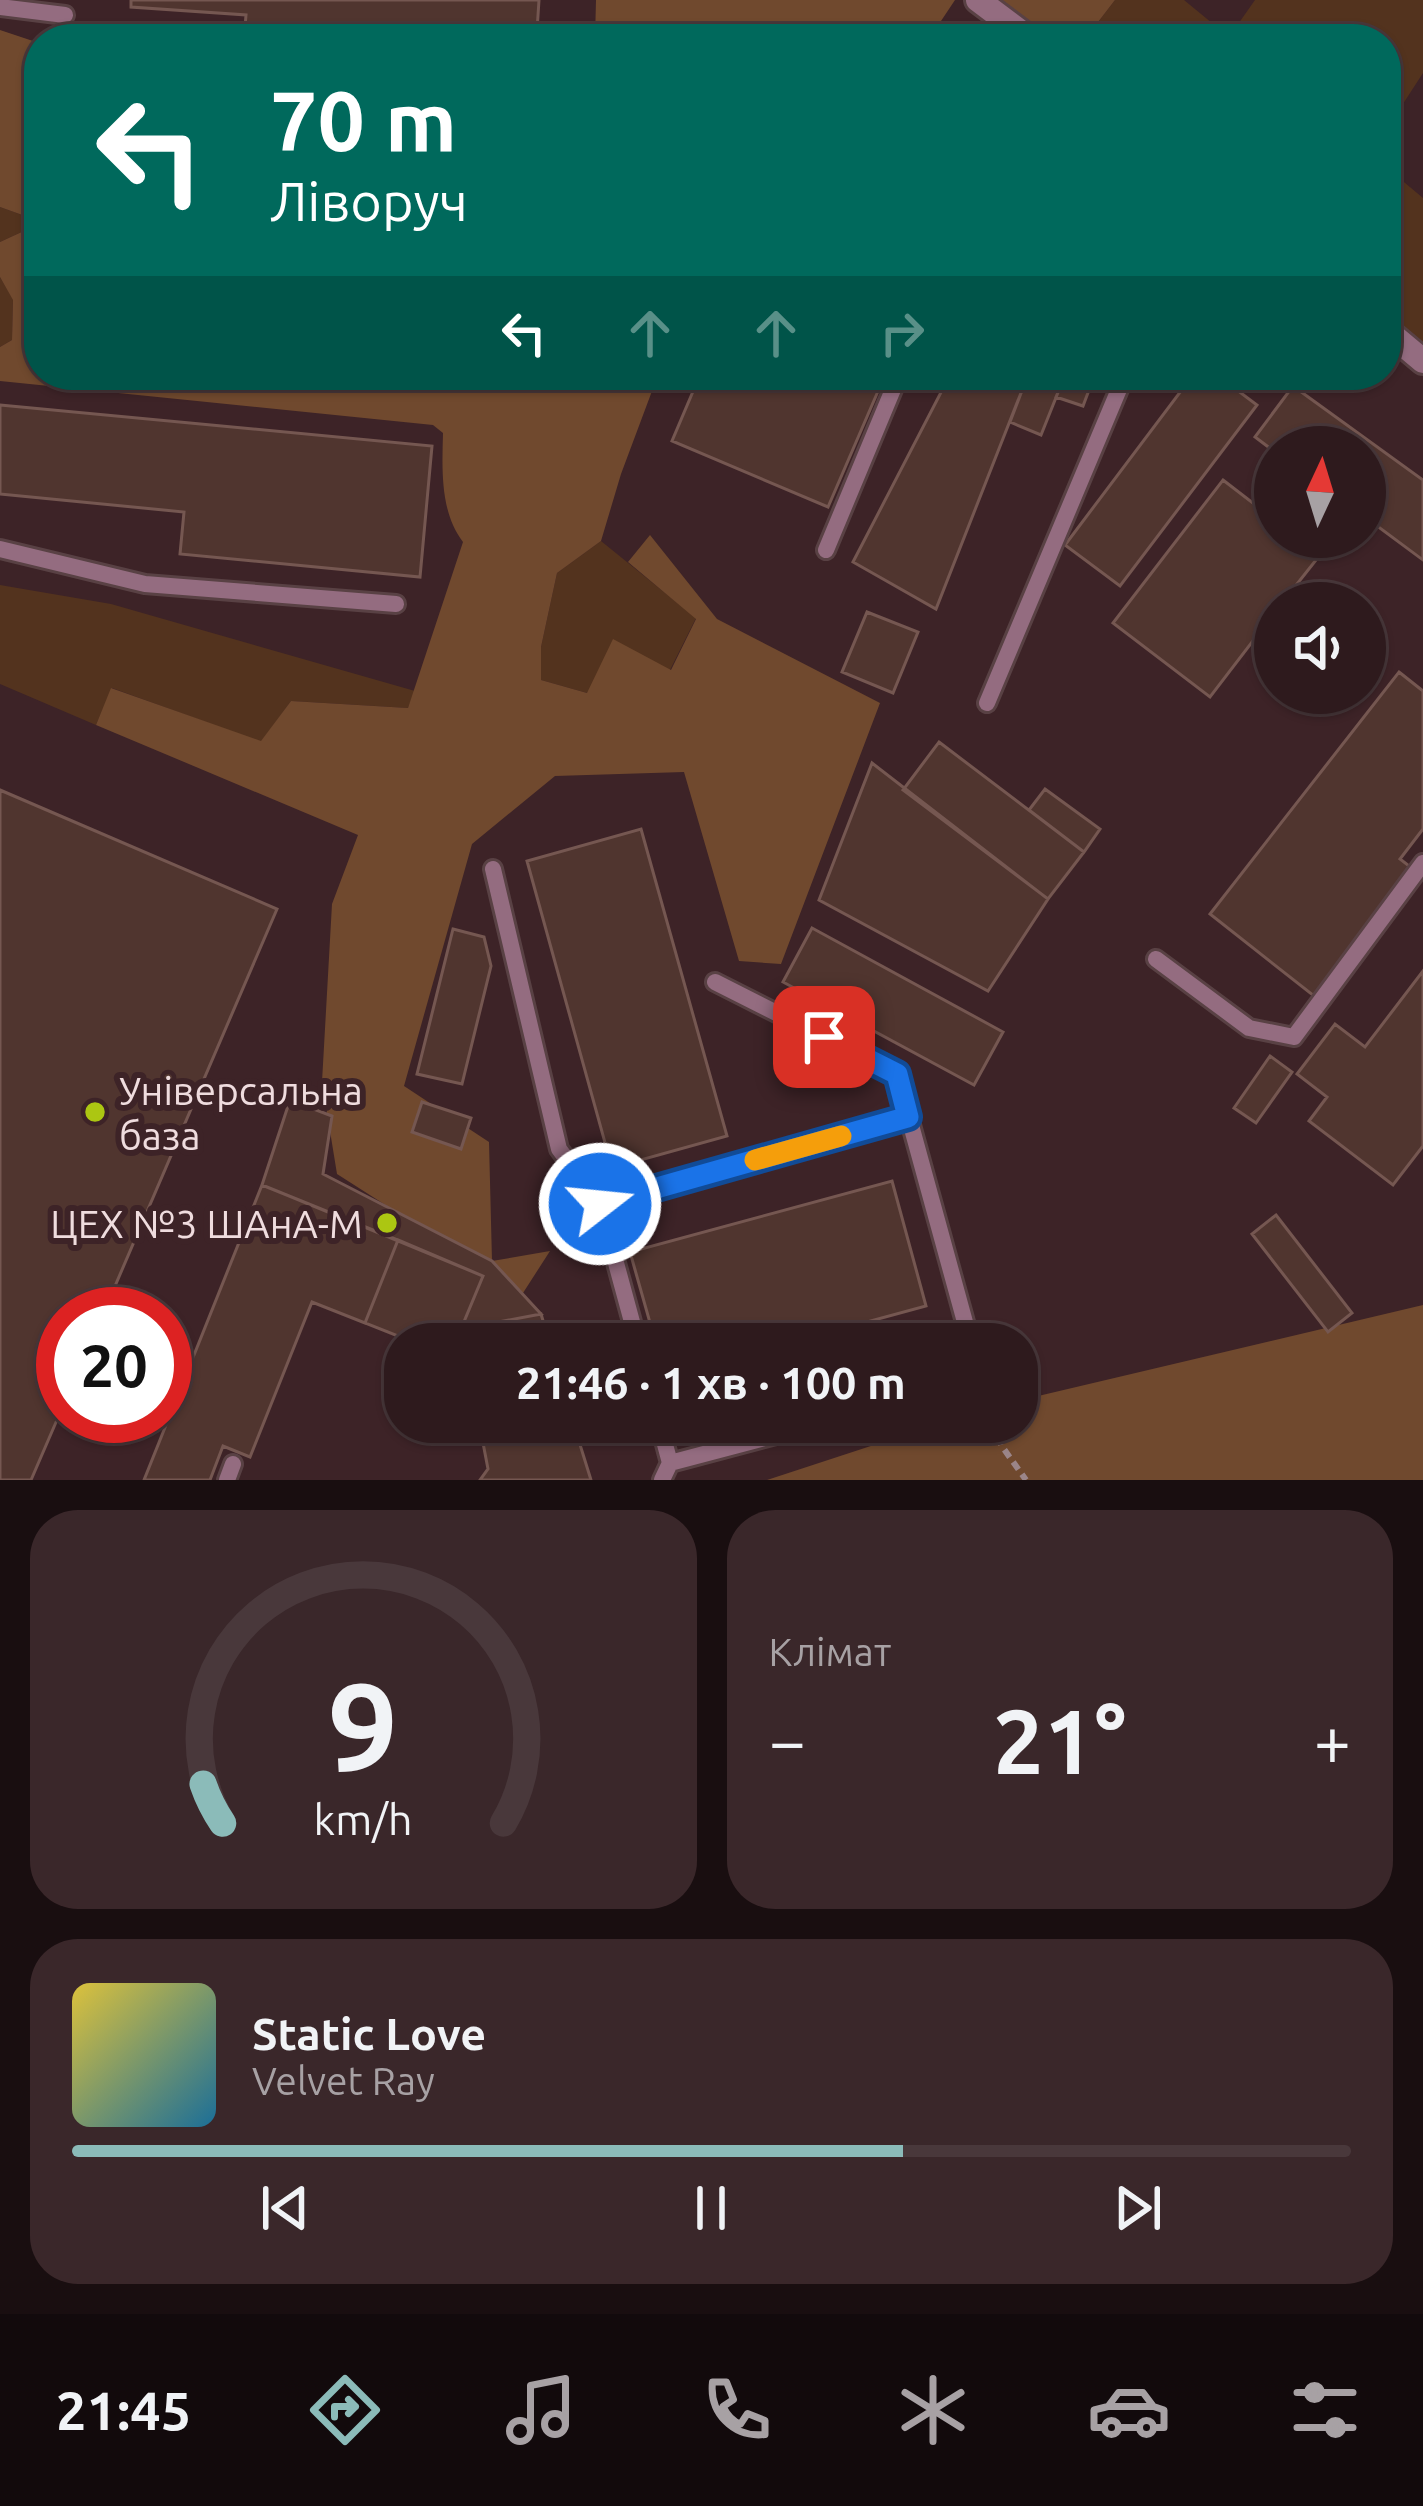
<!DOCTYPE html>
<html lang="uk">
<meta charset="utf-8">
<style>
body{margin:0;font-family:Ubuntu,sans-serif;background:#3a272a;color:#f1f3f6;height:100vh;display:flex;flex-direction:column;font-size:45px;white-space:nowrap}
*{box-sizing:border-box;margin:0}
p{font-size:39px;color:#a7a1a4}
.icon{flex:none;width:66px;height:66px;fill:none;stroke:currentColor;stroke-width:2;stroke-linecap:round;stroke-linejoin:round}
.map{position:relative;height:1480px;overflow:hidden}
.side{display:flex;flex-direction:column;gap:30px;padding:30px;background:#190e10;flex:1}
.side>*{flex:none}
.hud{position:absolute;left:24px;top:24px;width:1377px;height:366px;border-radius:48px;box-shadow:0 3px 9px #0004,0 0 0 3px #49383b;background:#00695c;color:#fff;overflow:hidden}
.needle{width:78px;rotate:4deg}
.buttons{position:absolute;left:1254px;top:426px;display:grid;gap:24px}
.buttons a{display:grid;place-items:center;width:132px;height:132px;border-radius:50%;background:#2e1a1d;box-shadow:0 3px 9px #0004,0 0 0 3px #49383b;font-size:60px}
.speed{position:absolute;left:36px;top:1287px;display:flex;gap:24px;font-size:60px;font-weight:700;text-align:center}
.speed>*{display:grid;place-content:center;width:156px;height:156px;border-radius:50%;background:#2e1a1d;box-shadow:0 3px 9px #0004,0 0 0 3px #49383b;line-height:1}
.speed .limit{border:18px solid #d22;background:#fff;color:#111}
.pin{position:absolute;display:grid;place-items:center;width:102px;height:102px;color:#fff;margin:-51px;border-radius:24px;box-shadow:0 6px 18px #0006}
.me{position:absolute;width:132px;margin:-66px;rotate:74deg;stroke-linejoin:round;filter:drop-shadow(0 0 9px #0008)}
.turn{display:flex;align-items:center;gap:42px;height:252px;padding:0 48px;font-size:54px}
.turn .icon{width:156px;height:156px;stroke-width:2.5}
.turn b{display:block;font-size:84px;line-height:102px}
.lanes{display:flex;align-items:center;height:114px;padding:0 48px;background:#0003;justify-content:center;gap:60px;direction:ltr}
.lanes .off{opacity:.35}
.big{font-size:90px;font-weight:700;line-height:1.1}
.side .card{flex:1;display:flex;flex-direction:column;justify-content:center;gap:18px;min-width:0;padding:0 42px;border-radius:48px;background:#3a272a}
.side .dial{align-items:center;gap:0}
.dial svg{height:312px;overflow:visible;fill:none;stroke:#49383b;stroke-width:7;stroke-linecap:round;text-anchor:middle}
.dial text{fill:#f1f3f6;stroke:none}
.song{display:flex;align-items:center;gap:36px}
.cover{width:144px;height:144px;border-radius:18px;background:linear-gradient(135deg,hsl(50 70% 55%),hsl(200 70% 35%))}
.played{height:12px;border-radius:6px;background:linear-gradient(90deg,#8bbbb9 65%,#49383b 65%)}
.keys{display:flex;justify-content:space-around;direction:ltr}
.heat{display:flex;justify-content:space-between;align-items:center;font-size:66px;direction:ltr}
.side .tiles{flex:1;display:grid;gap:30px;grid-template-columns:1fr 1fr}
.card:last-child{grid-column:span 2}
.trip{position:absolute;left:384px;top:1323px;width:654px;height:120px;border-radius:48px;background:#2e1a1d;box-shadow:0 3px 9px #0004,0 0 0 3px #49383b;font-weight:700;line-height:120px;text-align:center}
.menu{display:flex;height:192px;justify-content:space-around;align-items:center;background:#120a0c;color:#a7a1a4}
.menu .icon{width:84px;height:84px}
.menu .active{color:#8bbbb9}
.menu b{font-size:54px;color:#f1f3f6}
.map>svg:first-child{display:block}
.green{fill:#53331e}
.forest{fill:#70492e}
.building{fill:#50352f;stroke:#755751;stroke-width:3}
.lines{fill:none;stroke-linecap:round;stroke-linejoin:round}
.lane-casing{stroke:#594144;stroke-width:22}
.street-casing{stroke:#594144;stroke-width:30}
.path{stroke:#9b8588;stroke-width:6;stroke-dasharray:9 6;stroke-linecap:butt}
.lane{stroke:#946c80;stroke-width:16}
.street{stroke:#946c80;stroke-width:24}
.route-casing{stroke:#114b97;stroke-width:30}
.route{stroke:#1a73e8;stroke-width:21}
.slow{stroke:#f59e0b;stroke-width:21}
.poi-dot{fill:#acc612;stroke:#3d2327;stroke-width:4.5}
.labels{text-anchor:middle;dominant-baseline:central;stroke-width:12;stroke-linejoin:round;paint-order:stroke}
.poi-label{font-size:39px;fill:#efdcde;stroke:#3d2327;text-anchor:start}
</style>
<div class="map">
<svg width="1423" height="1480" viewBox="0 0 1423 1480">
<rect width="100%" height="100%" fill="#3d2327"/>
<path class="green" d="M1115,0H1184L1229,37L1255,0H1423V73L1386,130V39H1085Z
M1386,167L1423,198V361L1386,330Z
M0,207L39,221V224L0,242Z
M0,277L13,299L12,340L0,347Z
M601,541L696,618L670,670L587,693L541,680V647L557,573Z
M0,585L111,604L415,691L408,708L291,701L261,742L112,688L96,725L0,684Z"/>
<path class="forest" d="M596,0H955L929,39H595Z
M978,0H1115L1085,39H1030Z
M0,30L39,43V221L0,207Z
M39,224V375H382L381,385L389,375H658L621,474L601,541L557,573L541,647V680L587,693L613,639L671,670L696,619L628,562L650,535L717,619L880,703L781,964L739,961L684,772L555,776L472,844L404,1086L489,1142L492,1261L550,1251L523,1293L337,1174L322,1082L332,904L358,835L96,725L111,688L261,741L291,701L408,708L463,542C440,512 442,470 443,433L433,425L0,381V347L12,340L13,300L0,277V242Z
M1423,1305V1480H767L944,1422H1017V1401Z"/>
<path class="building" d="M131,0H539L537,31L425,23L424,39H244L246,15L131,7Z
M700,375H885L828,507L672,441Z
M950,375H1028L936,609L853,562Z
M1028,375H1065L1041,435L1010,422Z
M1065,375L1092,382L1083,406L1056,397Z
M1193,375H1217L1257,405L1120,586L1065,545Z
M1293,386L1423,480V560L1365,517V447H1275V452L1255,437Z
M0,405L432,446L420,577L180,554L184,512L0,494Z
M1223,480L1275,520V537H1297L1320,555L1282,603H1275V612L1210,697L1113,623Z
M867,612L918,632L893,693L842,672Z
M1399,672L1423,691V829L1400,859L1413,869L1314,996L1210,914Z
M939,742L1084,852L1048,899L903,790Z
M872,763L1048,899L988,991L819,900Z
M1045,789L1100,829L1084,852L1029,810Z
M0,790L277,909L103,1314H63V1406L31,1480H0Z
M641,829L727,1136L612,1168L527,861Z
M812,928L1003,1032L974,1085L783,982Z
M453,929L484,937L491,966L462,1084L417,1074Z
M1423,971V1146L1393,1185L1309,1121L1327,1097L1297,1074L1335,1024L1365,1047Z
M1270,1056L1292,1072L1256,1123L1234,1108Z
M290,1100L332,1116L323,1174L492,1261L541,1314L461,1329L483,1276L262,1185Z
M422,1102L471,1118L461,1149L412,1132Z
M892,1181L926,1306L786,1344H656L630,1252Z
M262,1185L398,1240L365,1323L312,1302L250,1457L223,1446L210,1480H144Z
M1276,1215L1352,1313L1328,1332L1252,1234Z
M398,1240L483,1276L461,1329L464,1344H418L365,1323Z
M541,1314L550,1344H464L461,1329Z
M479,1422H573L591,1480H480L488,1469Z"/>
<g class="lines">
<defs>
<path id="lane" d="M0,7L65,15
M0,549L145,584L396,604
M826,550L899,375
M987,703L1125,375
M493,869L559,1149L600,1204L638,1344
M1156,959L1249,1028L1294,1037L1423,863
M715,982L897,1074L971,1344
M600,1204L908,1117
M659,1422L670,1463
M227,1480L233,1464
M662,1480L670,1463L825,1422"/>
<path id="street" d="M978,0L1030,39
M1386,330L1423,361"/>
</defs>
<use href="#lane" class="lane-casing"/>
<use href="#street" class="street-casing"/>
<path class="path" d="M994,1422L1001,1445L1026,1480"/>
<use href="#lane" class="lane"/>
<use href="#street" class="street"/>
</g>
<g class="lines">
<defs>
<path id="route" d="M600,1204L908,1117L897,1074L824,1037"/>
</defs>
<use href="#route" class="route-casing"/>
<use href="#route" class="route"/>
<path class="slow" d="M755,1160L841,1136"/>
</g>
<g class="poi-dot">
<circle cx="95" cy="1112" r="12"/>
<circle cx="387" cy="1223" r="12"/>
</g>
<g class="labels">
<g class="poi-label">
<text x="119" y="1090">Універсальна<tspan x="119" dy="45">база</tspan></text>
<text x="363" y="1223" text-anchor="end">ЦЕХ №3 ШАнА-М</text>
</g>
</g>
</svg>
<div class="buttons">
<a><svg class="needle" viewBox="-14 -14 28 28"><path d="M0-13l5 13h-10z" fill="#e53935"/><path d="M0 13l5-13h-10z" fill="#a7a1a4"/></svg></a>
<a><svg class="icon" aria-label="sound" viewBox="0 0 24 24"><path d="M4 9h4l5-4v14l-5-4H4zM17 9q2 3 0 6"/></svg></a>
</div>
<div class="speed"><div class="limit">20</div></div>
<div class="pin" style="left:824px;top:1037px;background:#d93025"><svg class="icon" aria-label="arrive" viewBox="0 0 24 24"><path d="M6 21V4h12l-3 4 3 4H6"/></svg></div>
<svg class="me" style="left:600px;top:1204px" viewBox="-20 -20 40 40"><circle r="17" fill="#1a73e8" stroke="#fff" stroke-width="3"/><path d="M0-11L8 9 0 5-8 9z" fill="#fff"/></svg>
<div class="trip">21:46 · 1 хв · 100 m</div>
<div class="hud">
<div class="turn"><svg class="icon" aria-label="left" viewBox="0 0 24 24"><path d="M17 20v-9H6M10 6l-5 5 5 5"/></svg><div><b>70 m</b>Ліворуч</div></div>
<div class="lanes"><svg class="icon" aria-label="left" viewBox="0 0 24 24"><path d="M17 20v-9H6M10 6l-5 5 5 5"/></svg><svg class="icon off" aria-label="ahead" viewBox="0 0 24 24"><path d="M12 20V5M6 11l6-6 6 6"/></svg><svg class="icon off" aria-label="ahead" viewBox="0 0 24 24"><path d="M12 20V5M6 11l6-6 6 6"/></svg><svg class="icon off" aria-label="right" viewBox="0 0 24 24"><path d="M7 20v-9h11M14 6l5 5-5 5"/></svg></div>
</div>
</div>
<section class="side">
<div class="tiles">
<div class="card dial"><svg viewBox="0 0 100 80">
<path d="M14 69A42 42 0 1 1 86 69"/>
<path d="M14 69A42 42 0 0 1 9 59" stroke="#8bbbb9"/>
<text x="50" y="56" font-size="32" font-weight="700">9</text>
<text x="50" y="72" font-size="11">km/h</text>
</svg></div>
<div class="card"><p>Клімат</p>
<div class="heat"><a>−</a><b class="big">21°</b><a>+</a></div>
</div>
<div class="card">
<div class="song"><i class="cover"></i><div><b>Static Love</b><p>Velvet Ray</p></div></div>
<div class="played"></div>
<div class="keys"><svg class="icon" aria-label="previous" viewBox="0 0 24 24"><path d="M18 5L8 12l10 7zM5 5v14"/></svg><svg class="icon" aria-label="pause" viewBox="0 0 24 24"><path d="M8 5v14M16 5v14"/></svg><svg class="icon" aria-label="next" viewBox="0 0 24 24"><path d="M6 5l10 7-10 7zM19 5v14"/></svg></div>
</div>
</div>
</section>
<nav class="menu">
<b>21:45</b>
<svg class="icon active" aria-label="directions" viewBox="0 0 24 24"><path d="M12 3l9 9-9 9-9-9zM9 14v-3h6M13 9l2 2-2 2"/></svg>
<svg class="icon" aria-label="music" viewBox="0 0 24 24"><path d="M9 18V5l10-2v13"/><circle cx="6" cy="18" r="3"/><circle cx="16" cy="16" r="3"/></svg>
<svg class="icon" aria-label="phone" viewBox="0 0 24 24"><path d="M5 4h4l2 5-3 2q2 4 5 5l2-3 5 2v4C11 20 4 13 5 4z"/></svg>
<svg class="icon" aria-label="climate" viewBox="0 0 24 24"><path d="M12 3v18M4 7l16 10M4 17L20 7"/></svg>
<svg class="icon" aria-label="car" viewBox="0 0 24 24"><path d="M5 17H2v-5l4-1 3-4h7l3 4 3 1v5h-3M9 17h6M6 11h13"/><circle cx="7" cy="17" r="2"/><circle cx="17" cy="17" r="2"/></svg>
<svg class="icon" aria-label="filters" viewBox="0 0 24 24"><path d="M4 7h16M4 17h16"/><circle cx="9" cy="7" r="2"/><circle cx="15" cy="17" r="2"/></svg>
</nav>
